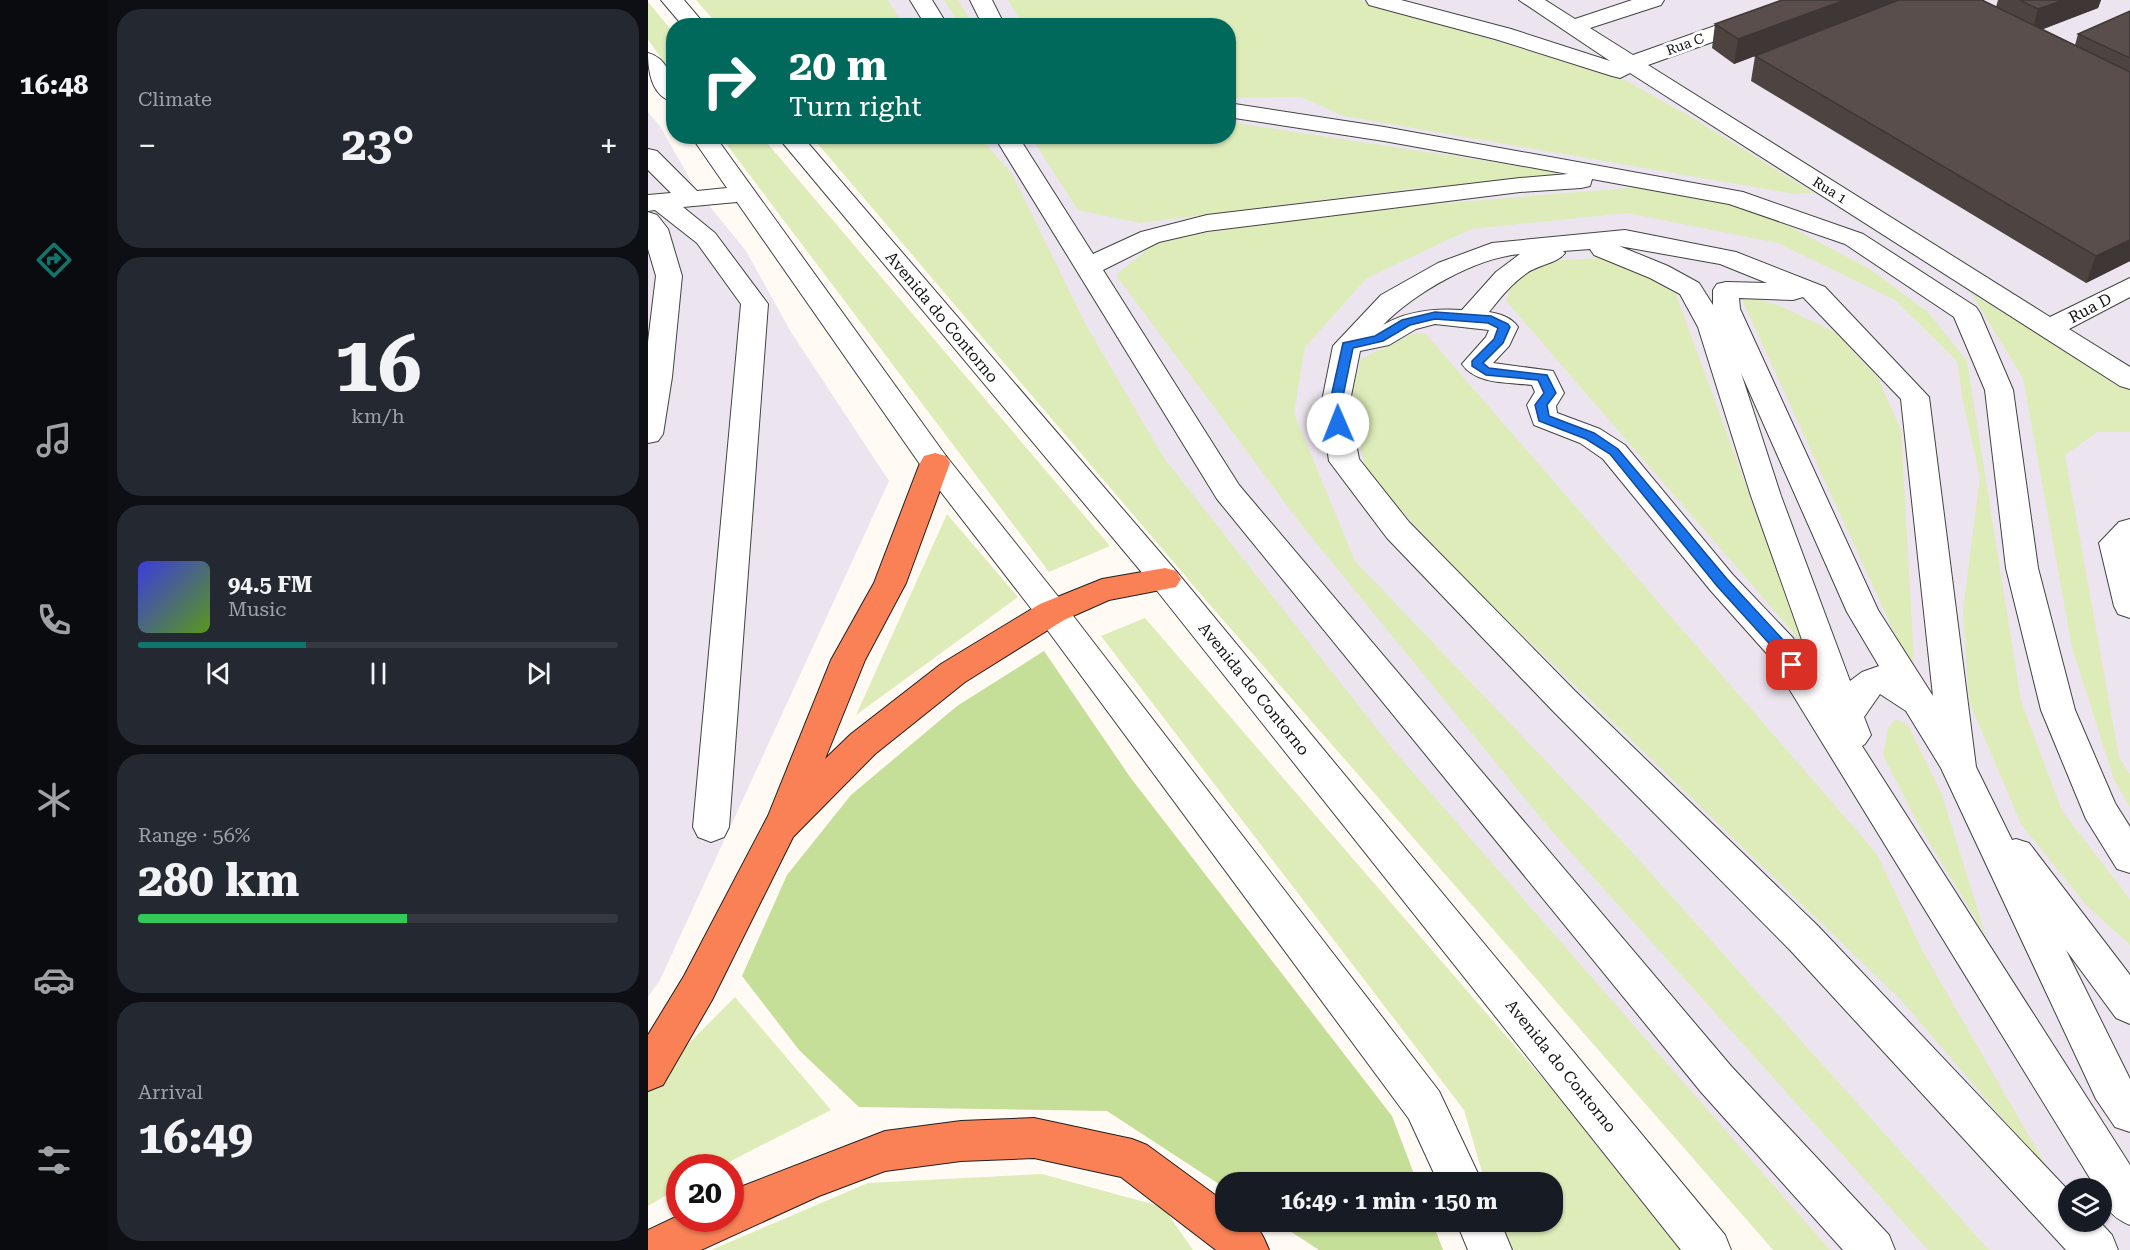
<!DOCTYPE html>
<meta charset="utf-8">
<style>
body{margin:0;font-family:"Roboto Serif",serif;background:#242831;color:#f1f3f6;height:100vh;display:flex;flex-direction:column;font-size:22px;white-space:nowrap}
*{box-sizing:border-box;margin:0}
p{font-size:20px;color:#9ea1a6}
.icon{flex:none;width:33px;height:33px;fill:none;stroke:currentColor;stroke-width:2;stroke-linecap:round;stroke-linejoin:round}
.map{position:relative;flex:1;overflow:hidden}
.drawer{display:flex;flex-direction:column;gap:9px;padding:9px;background:#0d0f14;width:540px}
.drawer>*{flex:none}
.top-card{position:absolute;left:18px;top:18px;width:570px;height:126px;border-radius:24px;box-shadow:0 2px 4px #0004;background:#00695c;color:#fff;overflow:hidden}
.buttons{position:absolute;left:1410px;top:1178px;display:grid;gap:12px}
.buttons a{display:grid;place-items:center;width:54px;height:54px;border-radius:50%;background:#171b24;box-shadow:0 2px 4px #0004;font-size:30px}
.speed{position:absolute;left:18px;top:1154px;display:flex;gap:12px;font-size:30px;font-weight:700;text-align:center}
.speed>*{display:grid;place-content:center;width:78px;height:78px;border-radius:50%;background:#171b24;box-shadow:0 2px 4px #0004;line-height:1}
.speed .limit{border:9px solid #d22;background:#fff;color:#111}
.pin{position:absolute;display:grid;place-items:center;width:51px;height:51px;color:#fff;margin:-26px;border-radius:12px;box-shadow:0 3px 9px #0006}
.me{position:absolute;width:66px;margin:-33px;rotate:359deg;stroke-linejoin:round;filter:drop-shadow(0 0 4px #0008)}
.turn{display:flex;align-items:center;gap:21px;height:126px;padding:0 24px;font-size:27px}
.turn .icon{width:78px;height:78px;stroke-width:2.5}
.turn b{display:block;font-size:42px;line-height:51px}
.big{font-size:45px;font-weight:700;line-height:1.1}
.drawer .tile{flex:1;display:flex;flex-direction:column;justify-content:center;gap:9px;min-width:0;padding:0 21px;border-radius:24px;background:#242831}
.drawer .dial{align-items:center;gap:0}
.dial b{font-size:78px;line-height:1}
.song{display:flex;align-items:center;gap:18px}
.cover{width:72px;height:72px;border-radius:9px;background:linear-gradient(135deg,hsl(240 70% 55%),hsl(90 70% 35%))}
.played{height:6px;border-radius:3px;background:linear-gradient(90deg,#0f766e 35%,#363941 35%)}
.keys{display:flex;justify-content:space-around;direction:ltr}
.heat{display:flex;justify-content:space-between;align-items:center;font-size:33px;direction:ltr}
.charge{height:9px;border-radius:4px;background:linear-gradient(90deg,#34c759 56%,#363941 0)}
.trip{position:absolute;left:567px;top:1172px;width:348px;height:60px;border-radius:24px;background:#171b24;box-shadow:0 2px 4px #0004;font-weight:700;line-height:60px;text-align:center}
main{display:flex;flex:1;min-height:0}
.tab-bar{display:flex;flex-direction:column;width:108px;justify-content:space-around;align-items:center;background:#090b0e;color:#9ea1a6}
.tab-bar .icon{width:42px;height:42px}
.tab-bar .current{color:#0f766e}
.tab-bar b{font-size:27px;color:#f1f3f6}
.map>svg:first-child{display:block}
.industrial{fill:#ece5ef;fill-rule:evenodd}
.green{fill:#deecba}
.forest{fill:#c5de98}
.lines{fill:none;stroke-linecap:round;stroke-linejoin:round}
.minor-casing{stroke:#434343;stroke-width:2}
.highway-casing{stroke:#212121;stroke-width:2}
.minor{fill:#fff;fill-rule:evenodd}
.highway{fill:#fa8156;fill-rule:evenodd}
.wall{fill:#4d4341}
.shaded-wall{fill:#3e3735}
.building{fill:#594e4c;stroke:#3e3735;stroke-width:1.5}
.route{fill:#1a73e8;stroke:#114b97;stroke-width:1.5}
.labels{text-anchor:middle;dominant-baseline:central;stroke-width:6;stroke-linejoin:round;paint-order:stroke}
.far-street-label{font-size:14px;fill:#101010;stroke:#fff}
.street-label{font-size:16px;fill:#101010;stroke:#fff}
</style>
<main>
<nav class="tab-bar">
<b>16:48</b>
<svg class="icon current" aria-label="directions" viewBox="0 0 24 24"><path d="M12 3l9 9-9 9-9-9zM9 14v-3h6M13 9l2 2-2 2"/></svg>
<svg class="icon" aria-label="music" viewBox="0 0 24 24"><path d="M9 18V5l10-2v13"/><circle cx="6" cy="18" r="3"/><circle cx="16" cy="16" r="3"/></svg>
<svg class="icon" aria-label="phone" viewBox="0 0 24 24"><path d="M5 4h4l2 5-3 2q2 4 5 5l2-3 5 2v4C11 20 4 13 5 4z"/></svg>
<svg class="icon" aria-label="climate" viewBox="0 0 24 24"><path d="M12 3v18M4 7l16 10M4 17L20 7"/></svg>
<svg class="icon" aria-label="car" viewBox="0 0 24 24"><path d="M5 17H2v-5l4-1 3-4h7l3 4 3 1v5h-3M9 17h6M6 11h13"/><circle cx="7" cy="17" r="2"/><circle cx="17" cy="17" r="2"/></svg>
<svg class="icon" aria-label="filters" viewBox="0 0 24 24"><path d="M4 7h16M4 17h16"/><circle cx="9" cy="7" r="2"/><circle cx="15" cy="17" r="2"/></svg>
</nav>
<section class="drawer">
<div class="tile"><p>Climate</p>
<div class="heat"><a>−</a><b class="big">23°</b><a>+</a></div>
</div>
<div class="tile dial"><b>16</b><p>km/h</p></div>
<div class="tile">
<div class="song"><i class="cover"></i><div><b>94.5 FM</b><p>Music</p></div></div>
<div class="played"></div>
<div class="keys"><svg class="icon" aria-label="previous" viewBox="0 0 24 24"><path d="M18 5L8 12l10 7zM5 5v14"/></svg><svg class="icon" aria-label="pause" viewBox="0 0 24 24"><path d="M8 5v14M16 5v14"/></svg><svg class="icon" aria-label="next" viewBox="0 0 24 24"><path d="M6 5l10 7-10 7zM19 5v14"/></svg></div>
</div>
<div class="tile"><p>Range · 56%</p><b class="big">280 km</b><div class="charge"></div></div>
<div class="tile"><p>Arrival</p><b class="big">16:49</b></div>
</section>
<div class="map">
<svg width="1482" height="1250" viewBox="0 0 1482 1250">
<rect width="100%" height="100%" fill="#fffaf3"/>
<path class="industrial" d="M61,0H1482V1250H1129L178,137L580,136V26L83,25ZM1420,1188H1454V1221H1420Z
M0,112L12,126L47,188L98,251L143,332L241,481L12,980L0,997Z"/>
<path class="green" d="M48,0H240L255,25H70Z
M296,0H310L325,25H312Z
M360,0H711L975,79L1050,121L1166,193L1147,194L696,116L653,97L581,98L580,26L375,25Z
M0,2L25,32V74L0,40Z
M581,122L937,176L771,188L492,223L430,210L383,137L580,136Z
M73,137H114L462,546L401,572Z
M164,137H332L364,174L438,325L516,458L747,752L1182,1250H1125L562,605Z
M1004,186L1110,210L1220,268L1280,312L1319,361L1373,701L1414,811L1482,899V945L1439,906L1373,824L1321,701L1315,610L1332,477L1315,402L1309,361L1247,300L1130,243L979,213L823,229L719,278L657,347L646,413L707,561L973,840L1341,1250H1280L902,829L655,527L468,275L511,240L689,212Z
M951,258L995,275L1027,292L1157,646L858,301L866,276L901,261Z
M1091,293L1132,306L1187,332L1230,378L1253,430L1267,678Z
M1323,293L1482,390V432H1449L1417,455L1471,757L1482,774V807L1466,780L1424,647L1375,378Z
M777,333L1229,854L1273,948L1404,1176L1253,1000L819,581L719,474L701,404L713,359L764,334Z
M299,514L370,597L208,715Z
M497,618L1043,1250H857L849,1221H904V1182H837L816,1110L453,636Z
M1248,719L1260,725L1293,792L1338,936L1269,822L1235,755L1240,728Z
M87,997L183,1110L71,1167H32L31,1188L0,1206V1084Z
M394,1174L515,1207L545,1250H63L220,1183Z"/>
<path class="forest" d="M396,651L482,777L744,1116L769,1182H578L577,1188L459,1111L211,1107L151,1050L94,976L139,875L203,795L309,706Z
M627,1221H784L795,1250H671Z"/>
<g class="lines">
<defs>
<path id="minor" d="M13,0H36L58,26H35Z
M262,0H284L300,26H278Z
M322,0H344L357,26H335Z
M718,0H753L863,29L962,61L871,0H897L927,19L984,0H1016L1013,5L942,28L985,55L1140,0H1171L1168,5L1000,65L1402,317L1482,278V297L1421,329L1482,367V389L1472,386L982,73L972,78L964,76L847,39L721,5Z
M0,53C22,59 26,83 26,102C4,97 0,72 0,53Z
M580,103L736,127L1095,192L1215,234L1328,307L1332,313L1365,390L1390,568L1427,710L1467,803L1482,827V873L1469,869L1438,819L1393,710L1358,568L1337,390L1306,317L1197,244L1081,204L944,179L942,186L933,188L872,192L559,231L511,242L455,270L591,485L1083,1066L1241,1235L1247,1250H1195L1053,1092L569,499L346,136H370L445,254L493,232L559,215L872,178L920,174L736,141L580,117Z
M43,136H67L298,456L416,604L791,1091L834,1182H790L761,1119L392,620L276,470L89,202L35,207L67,233L120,304L81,827L76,837L63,842L50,837L45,827L93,304L49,243L7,210L0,211V195L23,193L0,170V149L9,151L49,191L79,188Z
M129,136H154L528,571L1077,1235L1083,1250H1033L506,587Z
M0,212L9,215L20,229L34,276L24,377L15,434L10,441L0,443V342L8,276L0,249Z
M977,230L1088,252L1177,287L1281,397L1328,767L1364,840L1368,839L1381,843L1482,975V1024L1468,1018L1418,950L1482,1079V1132L1467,1127L1448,1099L1293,768L1258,711L1232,694L1216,717L1223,735L1217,744L1214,746L1482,1165V1225C1465,1218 1454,1207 1454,1188H1448L1121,656L1063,591L955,459L932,443L886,425L879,405L887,392L884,385C861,382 828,385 814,364L838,337L841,330L787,324L768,329L741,345L712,351L701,406L711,459L761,522L927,691L1170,926L1420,1190V1221H1451L1464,1235L1470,1250H1418L1142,950L903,709L739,538L681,461L673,406L685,346L733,295L790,263L844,243ZM971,246L1072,264L1119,283L1078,282L1069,284L1065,290V305L1051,283L1020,266ZM942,249L946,255L1002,278L1032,294L1050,327L1103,496L1164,668L1145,638L1085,575L977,445L952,429L909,413L908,406L916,393L905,371L845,363L861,346L870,327C863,317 852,314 841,312C852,298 864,283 879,273C890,265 910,263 917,253L915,251ZM872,254L848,272L814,310C785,308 759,311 735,325C766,293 827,258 872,254ZM1155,297L1253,399L1285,696L1230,610L1092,309L1091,298L1145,300ZM1093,373L1199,612L1231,666L1214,672L1202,681L1133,496Z
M1482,519V618L1470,614L1466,606L1451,543L1471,522Z
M808,1221H852L864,1250H820Z"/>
<path id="highway" d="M287,453L298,456L302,463L258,583L217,660L177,759L203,734L293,664L392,604L454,579L517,568L528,571L533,579L528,587L461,600L416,620L317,682L227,754L145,837L64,1000L15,1085L0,1091V1035L36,976L120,816L183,660L226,583L272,463L276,456Z
M386,1118L484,1139L499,1145L578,1203V1221C606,1221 610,1223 621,1250H568L473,1177L386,1158L313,1161L237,1171L171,1196L53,1250H0V1230L32,1215V1218H82V1191L237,1131L313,1121Z"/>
</defs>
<use href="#minor" class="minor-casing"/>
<use href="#highway" class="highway-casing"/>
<use href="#minor" class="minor"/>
<use href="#highway" class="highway"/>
</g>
<path class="wall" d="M1350,0H1453L1450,8L1394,29L1427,45L1430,34L1482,11V261L1438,283L1103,81L1107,56L1138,44L1086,64L1064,48L1067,24L1348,7Z"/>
<path class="shaded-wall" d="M1197,0H1256L1086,64L1090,39Z
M1416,0H1453L1450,8L1383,34L1390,9Z
M1482,240V261L1438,283L1448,256Z"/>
<path class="building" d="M1134,0H1197L1090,39L1067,24Z
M1251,0H1334L1482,72V240L1448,256L1107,56Z
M1372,0H1416L1390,9Z
M1482,11V58L1430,34Z"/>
<path class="route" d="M787,312L843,316L860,324L862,327L855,343L835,363L841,368L899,375L908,393L899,405L901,416L946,433L970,449L1079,579L1138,643L1151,665L1149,668H1139L1128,651L1069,586L962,454L938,439L891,421L887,405L896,393L890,380L838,375L824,366V361L846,339L850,328L840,323L787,319L762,325L735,341L705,348L693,406L696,424L694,427H686L681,406L695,343L727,336L754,320Z"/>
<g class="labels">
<g class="far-street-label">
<text transform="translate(1037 44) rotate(-20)">Rua C</text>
<text transform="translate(1182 190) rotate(32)">Rua 1</text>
</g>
<g class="street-label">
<text transform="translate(1442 308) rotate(-28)">Rua D</text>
<text transform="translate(294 317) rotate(50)">Avenida do Contorno</text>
<text transform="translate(606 689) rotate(51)">Avenida do Contorno</text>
<text transform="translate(913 1066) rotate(51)">Avenida do Contorno</text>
</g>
</g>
</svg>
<div class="buttons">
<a><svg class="icon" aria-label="layers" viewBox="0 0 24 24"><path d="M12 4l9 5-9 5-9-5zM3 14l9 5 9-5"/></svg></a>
</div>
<div class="speed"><div class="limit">20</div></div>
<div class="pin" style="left:1144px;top:665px;background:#d93025"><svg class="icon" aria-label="arrive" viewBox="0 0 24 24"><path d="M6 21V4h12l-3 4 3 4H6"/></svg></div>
<svg class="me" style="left:690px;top:424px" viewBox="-20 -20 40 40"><circle r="19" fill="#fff"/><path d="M0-13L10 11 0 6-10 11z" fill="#1a73e8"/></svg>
<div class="trip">16:49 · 1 min · 150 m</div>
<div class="top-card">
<div class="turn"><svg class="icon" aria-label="right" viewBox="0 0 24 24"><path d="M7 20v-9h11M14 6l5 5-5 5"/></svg><div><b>20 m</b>Turn right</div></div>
</div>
</div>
</main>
